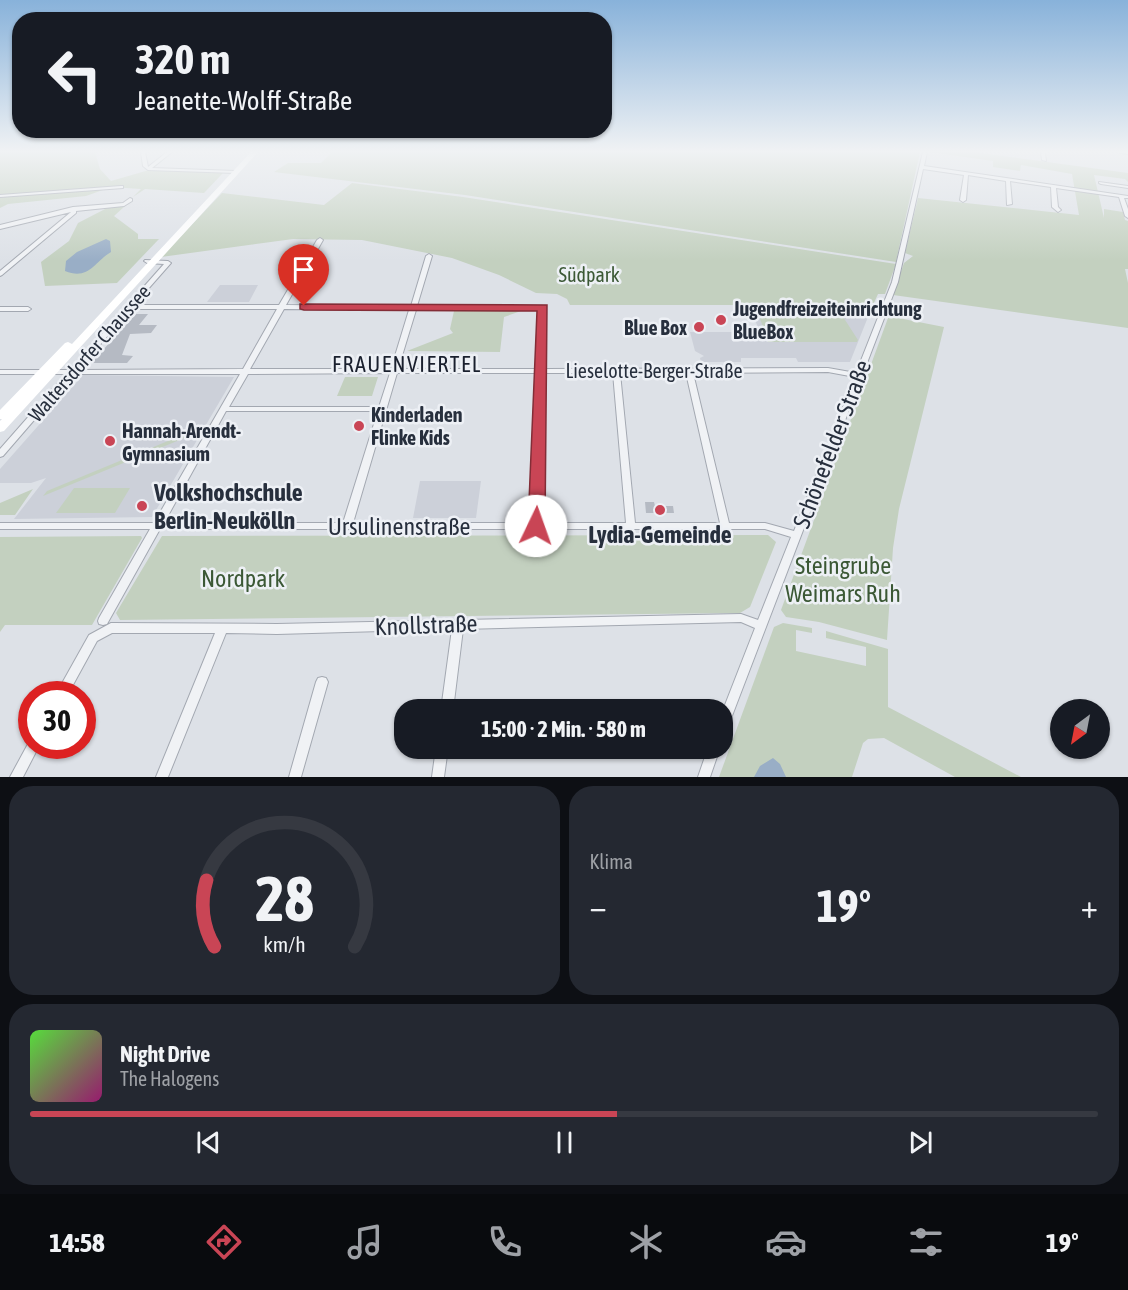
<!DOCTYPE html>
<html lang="de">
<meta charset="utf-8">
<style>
body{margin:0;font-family:"Asap Condensed",sans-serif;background:#242831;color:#f1f3f6;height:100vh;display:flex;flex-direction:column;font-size:22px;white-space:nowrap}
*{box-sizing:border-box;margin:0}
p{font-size:20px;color:#9ea1a6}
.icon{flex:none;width:33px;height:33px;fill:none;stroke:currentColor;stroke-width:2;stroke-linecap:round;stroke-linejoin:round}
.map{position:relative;height:777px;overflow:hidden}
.details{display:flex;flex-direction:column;gap:9px;padding:9px;background:#0d0f14;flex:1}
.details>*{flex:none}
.hud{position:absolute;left:12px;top:12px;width:600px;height:126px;border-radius:24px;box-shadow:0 2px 4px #0004;background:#171b24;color:#f1f3f6;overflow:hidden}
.needle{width:39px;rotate:212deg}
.tools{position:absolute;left:1050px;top:699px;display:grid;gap:12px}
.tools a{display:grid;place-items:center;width:60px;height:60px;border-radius:50%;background:#171b24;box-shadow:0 2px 4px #0004;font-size:30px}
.speed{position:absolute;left:18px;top:681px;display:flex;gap:12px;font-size:30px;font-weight:700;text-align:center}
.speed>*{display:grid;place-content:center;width:78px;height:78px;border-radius:50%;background:#171b24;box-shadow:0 2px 4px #0004;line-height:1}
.speed .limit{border:9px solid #d22;background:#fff;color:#111}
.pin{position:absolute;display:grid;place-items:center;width:51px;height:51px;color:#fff;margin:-62px -26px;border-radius:50% 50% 50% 0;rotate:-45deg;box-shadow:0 0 6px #0007}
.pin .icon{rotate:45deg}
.me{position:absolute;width:66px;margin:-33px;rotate:3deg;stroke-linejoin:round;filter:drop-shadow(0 0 4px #0008)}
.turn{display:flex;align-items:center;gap:21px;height:126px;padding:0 24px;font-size:27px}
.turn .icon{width:78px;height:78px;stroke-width:2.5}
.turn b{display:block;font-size:42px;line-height:51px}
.big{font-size:45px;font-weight:700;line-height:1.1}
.details .card{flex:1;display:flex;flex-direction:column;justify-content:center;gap:9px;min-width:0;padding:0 21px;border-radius:24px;background:#242831}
.details .dial{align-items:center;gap:0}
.dial svg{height:156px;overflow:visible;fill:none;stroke:#363941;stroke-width:7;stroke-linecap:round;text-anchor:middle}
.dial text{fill:#f1f3f6;stroke:none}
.song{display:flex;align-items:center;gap:18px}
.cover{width:72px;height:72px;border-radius:9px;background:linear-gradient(135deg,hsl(110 70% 55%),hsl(320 70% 35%))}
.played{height:6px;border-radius:3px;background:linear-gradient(90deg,#c94555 55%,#363941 55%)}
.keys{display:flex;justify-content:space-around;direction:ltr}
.heat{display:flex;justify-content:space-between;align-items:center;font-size:33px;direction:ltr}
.details .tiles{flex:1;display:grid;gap:9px;grid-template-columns:1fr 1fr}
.card:last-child{grid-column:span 2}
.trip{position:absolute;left:394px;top:699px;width:339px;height:60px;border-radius:24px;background:#171b24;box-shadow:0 2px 4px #0004;font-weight:700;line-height:60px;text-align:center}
.dock{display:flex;height:96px;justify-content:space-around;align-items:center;background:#090b0e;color:#9ea1a6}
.dock .icon{width:42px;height:42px}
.dock .selected{color:#c94555}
.dock b{font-size:27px;color:#f1f3f6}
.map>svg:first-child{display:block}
.built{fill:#ccd0d9}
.green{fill:#c3d0bf}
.water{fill:#99aec6}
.building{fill:#b5bac3}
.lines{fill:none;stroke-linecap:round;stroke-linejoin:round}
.street-casing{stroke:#a3a8b1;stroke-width:2}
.street{fill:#f0f2f5;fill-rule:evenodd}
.secondary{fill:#fff;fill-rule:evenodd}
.route{fill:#c94555;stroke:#832d37;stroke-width:1.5}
.poi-dot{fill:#c94555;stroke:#edf0f5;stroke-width:2}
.labels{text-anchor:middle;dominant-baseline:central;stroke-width:5;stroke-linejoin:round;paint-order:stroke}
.park-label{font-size:20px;fill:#3b5835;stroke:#edf0f5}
.poi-label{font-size:20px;font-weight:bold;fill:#272f3d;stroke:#edf0f5;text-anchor:start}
.street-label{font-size:20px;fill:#272f3d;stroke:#edf0f5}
.quarter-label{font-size:22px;letter-spacing:1.5px;fill:#1a202e;stroke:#edf0f5}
.near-street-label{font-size:24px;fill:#272f3d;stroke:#edf0f5}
.near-poi-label{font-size:24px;font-weight:bold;fill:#272f3d;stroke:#edf0f5;text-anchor:start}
.near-park-label{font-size:24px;fill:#3b5835;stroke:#edf0f5}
</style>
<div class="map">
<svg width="1128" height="777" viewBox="0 0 1128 777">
<rect width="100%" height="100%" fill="#dde1e7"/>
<path class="built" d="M220,285H258L249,302H207Z
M872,307L850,362H798L796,358H741V362H701L700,358L704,356L695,351L690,332H760L750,308Z
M83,375L234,377L152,517L14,519L46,478L31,483H0V469Z
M420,481H481L476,518H413Z"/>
<path class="green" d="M0,152H95L100,169L111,181L149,170L223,173L204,193L145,189L133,197L141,189L111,187L86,196L8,204L0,208Z
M332,152H920L896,262L465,195L274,172L288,163H321Z
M930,152H974L1128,173V182L1125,179L1094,175L1104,218V209L1123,212L1125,220L1128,221V269H1125L1128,283V328L893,295L904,263L913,256L905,253L918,198L1079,215L1072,174L1021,165L1020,171L993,167V161Z
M352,183L463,197L896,264L885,294H878L873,305H570L567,299L557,294L536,293L499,275L452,258L362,240L293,239L161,257L222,193L324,205Z
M125,206L114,216L138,234V239H159L117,283L45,286L41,262L69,241L78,223L109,207Z
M756,309H838L858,340L857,342H768L767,340H783L768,339Z
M454,311H521L504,317L500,352L407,351L453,333L450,329Z
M893,317L944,327L899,509L893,548L887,640L819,622L786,617L781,610L888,318Z
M345,377H378L372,396H337Z
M197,429L199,432L43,496L47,491Z
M74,488H130L115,513H56Z
M33,489L15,515H0V503Z
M768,535L776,542L750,607L740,613L120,620L116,613L162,536Z
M141,536L142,538L92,625H5L0,632V537Z
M783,623L812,628V633L796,630V651L866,666V647L826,638V631L888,649V707L1021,777H955L884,738L868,739L863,743L852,777H719L774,627Z"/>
<path class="water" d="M106,239L110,241L111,252C95,261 89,281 65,271L66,261L77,252Z
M773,758L780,764L786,777H754L760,766Z"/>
<path class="building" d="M136,314H148L139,325H157L151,333L130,334L122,355L133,356L127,363H91Z
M645,502H654L655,506H673L674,513H646Z"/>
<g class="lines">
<defs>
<path id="street" d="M141,152H145L148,167L167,152H172L152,168L236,171L238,172L236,173L148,170L143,166Z
M923,152H927L924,166L1128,196V198H1124L1128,209V218L1125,216L1119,197L1056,188L1058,207L1061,210L1058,212L1052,207L1051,187L1010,181L1012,204L1007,205L1006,181L968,175L966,200L963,202L960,200L964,175L923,169L898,282L727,729L723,731V710L755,628L741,622L463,629L453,710H441L452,629L277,634L226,633L168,777H156L215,633H112L97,641L68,694H56L89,635L111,623L277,624L741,614L758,620L791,537L765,529H160L107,624L103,625L99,624L98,621L99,618L150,529H0V523H154L240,374H74L3,456L0,457V449L66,374H0V370H70L164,264L147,263L144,261L145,260L168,261L171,263L134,305H279L317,240L320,238L323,240L286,305L411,306L426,256L429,254L432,256L417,306L545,307L546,308L545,369L828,368L856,373L892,282ZM131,309H277L243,369L78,370ZM284,309L409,310L391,369H250ZM416,310H540L537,369H398ZM828,372L855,377L794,531L765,523H729L693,373ZM390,373L379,407H229L248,374ZM397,373H537L531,523H353ZM545,373H613L626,523H541ZM620,373H686L720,523H635ZM226,411H378L343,523H164Z
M1041,152H1045L1046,161L1042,160Z
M1120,152H1128V154L1120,153Z
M1099,182L1128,186V188L1101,184L1099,183Z
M121,186H123V188L0,197V195Z
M130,198L132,199V201L124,206L76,211V213L2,275L0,276V271L71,212L0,229V225L73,207L123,203Z
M0,307H28L31,309L28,311H0Z
M322,677L326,678L328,682L301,777H289L316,682L318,678Z
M32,741V746H39L23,777H10L29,742Z
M436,748H448L444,777H432Z
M708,748H720L710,777H698Z"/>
</defs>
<use href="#street" class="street-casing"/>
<use href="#street" class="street"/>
<path class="secondary" d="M251,152H258L4,431L0,432V421L2,419H0V410L65,343L68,342L72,344Z"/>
</g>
<linearGradient id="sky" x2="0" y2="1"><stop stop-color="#88b2da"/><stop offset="0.58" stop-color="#f0f2f4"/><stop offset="1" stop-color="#f0f2f4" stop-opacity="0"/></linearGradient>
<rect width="1128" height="261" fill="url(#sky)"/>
<path class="route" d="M300,304L547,305L545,526L542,530H530L528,526L537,311L304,310L300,309Z"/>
<g class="poi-dot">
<circle cx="721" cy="320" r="6"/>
<circle cx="699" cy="327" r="6"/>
<circle cx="359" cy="426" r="6"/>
<circle cx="110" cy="441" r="6"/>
<circle cx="142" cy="506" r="6"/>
<circle cx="660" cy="510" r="6"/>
</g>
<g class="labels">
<g class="park-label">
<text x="589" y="274">Südpark</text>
</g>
<g class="poi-label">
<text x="733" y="308">Jugendfreizeiteinrichtung<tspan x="733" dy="23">BlueBox</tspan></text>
<text x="687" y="327" text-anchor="end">Blue Box</text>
<text x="371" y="414">Kinderladen<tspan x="371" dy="23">Flinke Kids</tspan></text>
<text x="122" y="430">Hannah-Arendt-<tspan x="122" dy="23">Gymnasium</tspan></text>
</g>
<g class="street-label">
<text transform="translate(89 353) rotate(-49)">Waltersdorfer Chaussee</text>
<text x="654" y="370">Lieselotte-Berger-Straße</text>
</g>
<g class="quarter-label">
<text x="407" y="364">FRAUENVIERTEL</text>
</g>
<g class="near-street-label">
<text transform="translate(832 444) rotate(-69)">Schönefelder Straße</text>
<text x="399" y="526">Ursulinenstraße</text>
<text transform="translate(426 625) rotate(-2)">Knollstraße</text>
</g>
<g class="near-poi-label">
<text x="154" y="492">Volkshochschule<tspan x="154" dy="28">Berlin-Neukölln</tspan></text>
<text x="660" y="534" text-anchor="middle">Lydia-Gemeinde</text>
</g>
<g class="near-park-label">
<text x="843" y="565">Steingrube<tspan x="843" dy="28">Weimars Ruh</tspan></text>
<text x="243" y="578">Nordpark</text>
</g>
</g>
</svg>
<div class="tools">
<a><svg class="needle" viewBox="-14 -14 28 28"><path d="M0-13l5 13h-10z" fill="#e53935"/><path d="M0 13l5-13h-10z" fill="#9ea1a6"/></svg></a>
</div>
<div class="speed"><div class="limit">30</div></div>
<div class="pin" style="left:304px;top:306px;background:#d93025"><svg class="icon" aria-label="arrive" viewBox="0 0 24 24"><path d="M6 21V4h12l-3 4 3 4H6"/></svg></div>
<svg class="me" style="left:536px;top:526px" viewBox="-20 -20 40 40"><circle r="19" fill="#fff"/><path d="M0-13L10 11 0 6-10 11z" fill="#c94555"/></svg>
<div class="trip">15:00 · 2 Min. · 580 m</div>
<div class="hud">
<div class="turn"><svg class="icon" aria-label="left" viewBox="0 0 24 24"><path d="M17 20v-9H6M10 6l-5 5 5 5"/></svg><div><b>320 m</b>Jeanette-Wolff-Straße</div></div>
</div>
</div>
<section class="details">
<div class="tiles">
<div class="card dial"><svg viewBox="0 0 100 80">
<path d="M14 69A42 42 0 1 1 86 69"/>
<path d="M14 69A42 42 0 0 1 10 35" stroke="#c94555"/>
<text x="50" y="56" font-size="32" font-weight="700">28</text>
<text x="50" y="72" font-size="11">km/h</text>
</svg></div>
<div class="card"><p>Klima</p>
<div class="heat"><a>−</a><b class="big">19°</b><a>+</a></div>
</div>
<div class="card">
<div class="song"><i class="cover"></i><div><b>Night Drive</b><p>The Halogens</p></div></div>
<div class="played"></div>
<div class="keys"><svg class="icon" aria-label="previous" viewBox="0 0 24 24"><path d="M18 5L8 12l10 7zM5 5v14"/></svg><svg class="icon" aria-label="pause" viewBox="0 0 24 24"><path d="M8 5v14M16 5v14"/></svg><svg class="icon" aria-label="next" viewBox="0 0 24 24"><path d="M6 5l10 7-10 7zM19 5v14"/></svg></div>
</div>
</div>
</section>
<nav class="dock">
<b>14:58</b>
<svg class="icon selected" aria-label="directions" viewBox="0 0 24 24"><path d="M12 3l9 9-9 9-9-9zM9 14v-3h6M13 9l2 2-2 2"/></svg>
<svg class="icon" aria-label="music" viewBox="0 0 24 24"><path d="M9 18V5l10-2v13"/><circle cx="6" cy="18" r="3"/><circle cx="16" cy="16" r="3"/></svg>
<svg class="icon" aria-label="phone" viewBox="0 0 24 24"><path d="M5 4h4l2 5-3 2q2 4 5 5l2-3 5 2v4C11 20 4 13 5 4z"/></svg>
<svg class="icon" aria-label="climate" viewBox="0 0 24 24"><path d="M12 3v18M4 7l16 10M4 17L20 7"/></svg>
<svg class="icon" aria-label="car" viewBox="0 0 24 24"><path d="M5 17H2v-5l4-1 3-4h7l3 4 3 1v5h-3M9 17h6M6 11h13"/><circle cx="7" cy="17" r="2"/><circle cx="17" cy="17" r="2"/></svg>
<svg class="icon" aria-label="filters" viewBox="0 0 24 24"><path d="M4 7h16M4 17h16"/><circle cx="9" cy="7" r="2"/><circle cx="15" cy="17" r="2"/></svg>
<b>19°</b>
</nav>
